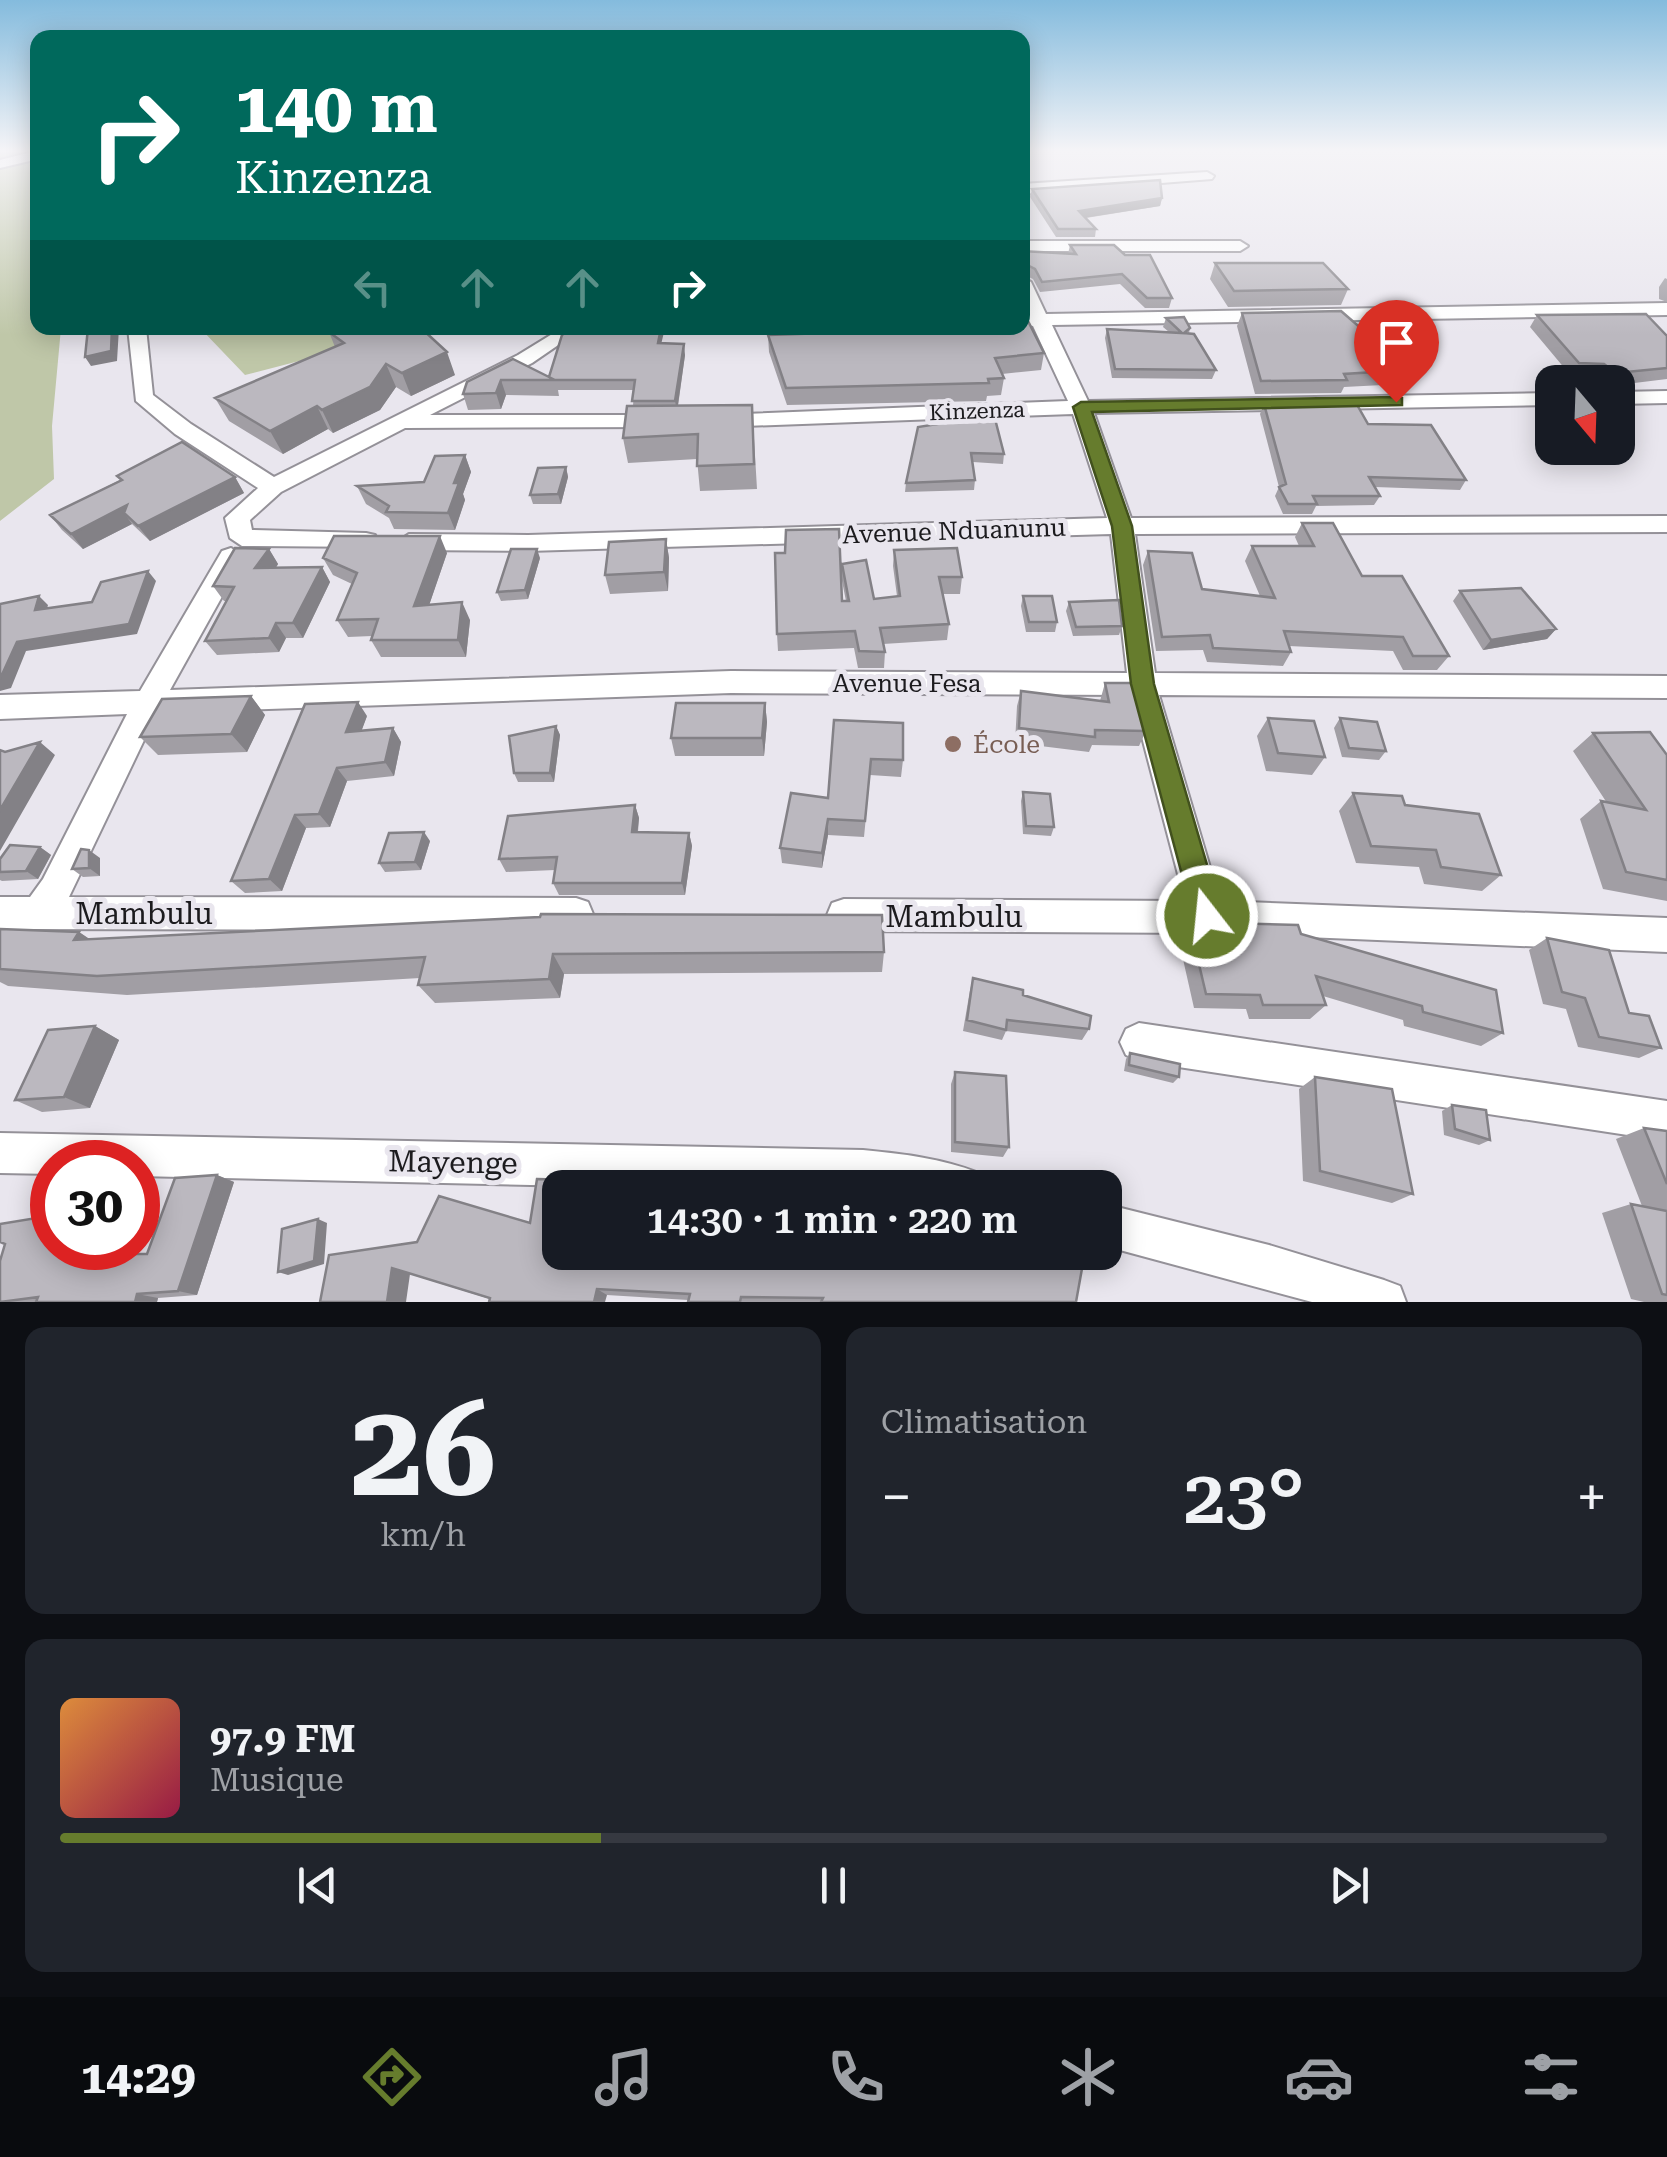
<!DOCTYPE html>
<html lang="fr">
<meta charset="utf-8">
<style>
body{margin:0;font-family:"Roboto Serif",serif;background:#20242c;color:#f1f3f6;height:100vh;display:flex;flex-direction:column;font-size:38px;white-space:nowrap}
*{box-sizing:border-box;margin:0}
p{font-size:32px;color:#9ea1a6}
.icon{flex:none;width:55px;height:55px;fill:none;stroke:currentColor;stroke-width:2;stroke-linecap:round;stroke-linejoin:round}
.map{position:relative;height:1302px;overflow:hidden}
.details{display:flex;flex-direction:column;gap:25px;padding:25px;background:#0d0f14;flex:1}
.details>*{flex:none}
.top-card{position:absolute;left:30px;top:30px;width:1000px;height:305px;border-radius:20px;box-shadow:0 5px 25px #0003;background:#00695c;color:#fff;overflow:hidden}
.needle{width:65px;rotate:161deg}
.buttons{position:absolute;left:1535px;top:365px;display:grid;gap:20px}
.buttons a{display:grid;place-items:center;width:100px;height:100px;border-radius:20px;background:#171b24;box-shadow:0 5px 25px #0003;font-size:50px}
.speed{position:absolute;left:30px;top:1140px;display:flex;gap:20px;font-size:50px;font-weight:700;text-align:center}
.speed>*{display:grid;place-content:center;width:130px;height:130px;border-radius:50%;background:#171b24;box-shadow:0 5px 25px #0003;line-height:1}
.speed .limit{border:15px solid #d22;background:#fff;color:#111}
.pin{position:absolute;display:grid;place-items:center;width:85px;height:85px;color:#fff;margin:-102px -42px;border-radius:50% 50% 50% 0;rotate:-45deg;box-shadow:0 0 10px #0007}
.pin .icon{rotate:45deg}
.me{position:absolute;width:110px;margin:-55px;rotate:344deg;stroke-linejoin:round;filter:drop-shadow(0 0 8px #0008)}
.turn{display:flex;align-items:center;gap:35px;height:210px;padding:0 40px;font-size:45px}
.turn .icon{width:130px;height:130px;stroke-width:2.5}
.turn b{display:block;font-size:70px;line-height:85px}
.lanes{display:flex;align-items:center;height:95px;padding:0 40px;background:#0003;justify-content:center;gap:50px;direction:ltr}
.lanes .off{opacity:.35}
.big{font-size:75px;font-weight:600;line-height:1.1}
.details .widget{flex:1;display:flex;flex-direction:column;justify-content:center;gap:15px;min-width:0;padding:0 35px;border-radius:20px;background:#20242c}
.details .dial{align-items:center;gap:0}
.dial b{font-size:130px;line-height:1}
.song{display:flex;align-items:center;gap:30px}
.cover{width:120px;height:120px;border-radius:15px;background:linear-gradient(135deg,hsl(30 70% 55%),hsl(340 70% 35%))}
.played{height:10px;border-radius:5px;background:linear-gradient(90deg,#667c2d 35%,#363941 35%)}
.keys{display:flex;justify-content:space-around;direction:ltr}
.heat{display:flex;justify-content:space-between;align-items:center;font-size:55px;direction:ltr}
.details .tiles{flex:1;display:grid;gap:25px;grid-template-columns:1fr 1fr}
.widget:last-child{grid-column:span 2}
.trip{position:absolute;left:542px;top:1170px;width:580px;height:100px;border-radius:20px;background:#171b24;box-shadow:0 5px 25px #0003;font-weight:600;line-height:100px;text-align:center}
.dock{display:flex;height:160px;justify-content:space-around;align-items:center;background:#090b0e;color:#9ea1a6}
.dock .icon{width:70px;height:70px}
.dock .current{color:#667c2d}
.dock b{font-size:45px;color:#f1f3f6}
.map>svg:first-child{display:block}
.green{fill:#bfc7a8}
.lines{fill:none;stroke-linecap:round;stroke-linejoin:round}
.minor-casing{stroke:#949198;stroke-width:4}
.minor{fill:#fff;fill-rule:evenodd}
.wall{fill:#a19ea4}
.shaded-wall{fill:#838186}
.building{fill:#bbb8bf;stroke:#838186;stroke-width:2.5}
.route{fill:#667c2d;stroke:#42511d;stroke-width:2.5}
.education-dot{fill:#8d6e63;stroke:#e9e6ee;stroke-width:4}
.labels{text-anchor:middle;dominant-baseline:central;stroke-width:10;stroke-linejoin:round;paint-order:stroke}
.far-street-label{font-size:22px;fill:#1c1b1e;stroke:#e9e6ee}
.street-label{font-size:25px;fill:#1c1b1e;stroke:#e9e6ee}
.education-label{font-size:25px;fill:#785e54;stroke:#e9e6ee;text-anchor:start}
.near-street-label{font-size:30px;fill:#1c1b1e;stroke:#e9e6ee}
</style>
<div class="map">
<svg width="1667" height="1302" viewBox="0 0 1667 1302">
<rect width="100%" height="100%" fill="#e9e6ee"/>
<path class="green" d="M0,152H37L38,328H61L52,426L54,479L0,521Z
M200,328H384L380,340L245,375Z"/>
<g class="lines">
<defs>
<path id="minor" d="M31,152H38V159L0,168V160Z
M1207,172L1214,176L1212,179L1022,194V184Z
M1022,241H1240L1248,246L1240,251H1022Z
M1022,277L1031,282L1046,314L1667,303V315L1052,325L1088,401L1552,393V405L1094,413L1131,518L1667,516V532L1135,534L1155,673L1667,676V698L1159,695L1220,901L1667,918V952L1207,933L844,931L832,927L827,915L832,903L844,899L1185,901L1131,695L731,693L157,713L69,897L576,898L588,902L593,914L588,926L576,930L0,929V897H30L43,879L127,714L0,719V695L140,691L222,551L231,548L244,557L170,690L731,671L1127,673L1111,534L528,551L409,550L397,542L409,534L528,535L1107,518L1073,414L718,427L707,421L718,415L1068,401L1033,326L1022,324V316L1028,315L1022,302Z
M128,328H146L153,395L191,424L274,477L518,355L562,328H583L532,363L430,415H660L671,421L660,427L405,428L281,492L250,520L252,530L366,533L375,535L378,541L375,547L242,546L230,538L225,518L258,488L175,434L136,401Z
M1667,391V403L1618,404V392Z
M1139,1023L1667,1101V1141L1139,1061L1126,1055L1120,1042L1126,1029Z
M0,1133L863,1150C903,1154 941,1158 979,1173L985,1188H668L138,1176V1162H52V1174L0,1173Z
M1105,1204L1269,1245L1384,1280L1400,1286L1406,1302H1312L1105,1246Z"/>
</defs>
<use href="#minor" class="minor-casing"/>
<use href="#minor" class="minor"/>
</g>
<path class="wall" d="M1032,189L1162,198L1160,206L1086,218L1096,229L1095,237H1056L1030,197Z
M1070,245L1172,298L1169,308H1145L1120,284L1040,292L1033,279L1022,274V251L1068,254Z
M1215,263L1348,289L1341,305L1228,307L1210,279Z
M1665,278L1667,279V302L1659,299V287Z
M1242,313L1409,370L1402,384L1344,387L1341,393L1255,394L1237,326Z
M1537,315L1667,336V379L1618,385V382H1603L1595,376H1571L1530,327Z
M1166,318L1190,328L1189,333L1216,370L1212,379L1112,378L1105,338L1107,329L1169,332L1163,327Z
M913,328H1022L1044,353L1041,370L1002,374L1004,378L1001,395L987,396L986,401L787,405L769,352L768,335L913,330Z
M329,332L455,375L411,396L396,387L380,410L333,433L328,429L283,454L229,421L215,398L335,347Z
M662,343L685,355L678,406L752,405L757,489L700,491L697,459L628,463L623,438L633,406L634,390H558L559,396L506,395L501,409L468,410L463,394L467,382L549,377Z
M1264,404L1368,424L1466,480L1460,490L1375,487L1380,496L1374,505L1316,506L1312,514H1283L1275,496L1279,487L1260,414Z
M962,413L1004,454L1003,464L973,462L975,480L974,490L905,492L906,483L961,421Z
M465,455L471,472L463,494L465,500L455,530L394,529L389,518L366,504L357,486L424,482Z
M566,467L568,477L561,504H533L530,495Z
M117,476L235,477L244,493L150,541L132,524L83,549L62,530L50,515L120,480Z
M1302,523L1449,656L1437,670H1403L1393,651L1289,646L1291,652L1283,666L1207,662L1203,650L1156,651L1143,565L1148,551L1202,589L1260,596L1245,561L1252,546H1299L1295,537Z
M666,539L669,558L668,591L610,594L605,575Z
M269,549L278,564L276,568L322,567L330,582L303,638H286L279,652L217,655L205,641L227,601H224L213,586Z
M894,550L962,577L960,594H943L949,624L947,640L883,644L885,652L884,668H858L854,648L778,651L777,634L842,601H846L842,581V564L874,599L897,596L893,566Z
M447,553L429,605L470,620L466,657H381L371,640L372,636L348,637L337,620L352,584L333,575L323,558Z
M540,558L528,599L501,601L497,592Z
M1460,591L1556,629L1547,639L1483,650L1453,601Z
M1023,596L1057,622L1055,632H1026L1021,606Z
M1069,602L1122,626L1119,635L1073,636L1066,611Z
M1105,683L1146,731L1139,746L1092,745L1089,752L1015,743L1017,706L1021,691L1100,701Z
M251,696L265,715L247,752L158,755L140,737Z
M765,703L767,722L764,756H675L671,738Z
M367,716L361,731L393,728L401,742L394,776L347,781L330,827L306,828L282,891L245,893L231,881Z
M1268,718L1325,757L1312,775L1266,771L1257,736Z
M1340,718L1386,751L1379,760L1342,757L1334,728Z
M834,720L903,760L901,777L870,775L864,837L828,835L822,868L782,863L780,848L828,798Z
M556,726L560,735L554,782H518L514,773Z
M1593,733L1667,755V901L1603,889L1580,819L1601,801L1607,803L1573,751Z
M1023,792L1054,827L1051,836L1023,834L1021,801Z
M1353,793L1405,805L1501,875L1482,891L1424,884L1419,867L1356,863L1339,811Z
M635,805L639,818L638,832L689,833L692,846L685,895H559L553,883L555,870L506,872L499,859Z
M430,841L421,870L385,872L379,863Z
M40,847L51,855L38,879L2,881L0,880V859Z
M100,858V876L83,877L72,869Z
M1189,922L1301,934L1503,1033L1481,1046L1404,1026L1403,1020L1323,996L1326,1005L1310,1019H1249L1246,1009L1194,1008L1178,937Z
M0,929L79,932L89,939L884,952L882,972L564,974L560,998L435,1003L418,985L420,978L127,995L8,986L0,982Z
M1547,938L1629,1013L1661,1048L1639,1058L1578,1047L1566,1009L1543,1004L1529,950Z
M973,978L1023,995L1089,1029L1082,1040L1006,1031L1002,1040L963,1031L970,990Z
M95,1026L119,1040L90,1108L42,1112L15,1100Z
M1130,1053L1179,1077L1173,1083L1124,1071L1126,1059Z
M955,1072L1009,1147L1003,1157L951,1152V1084Z
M1315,1077L1413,1194L1392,1203L1303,1181L1299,1089Z
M1452,1105L1490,1140L1479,1145L1444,1135L1442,1111Z
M1644,1128L1667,1131V1302H1644L1631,1299L1602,1213L1631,1204L1642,1206L1616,1139Z
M217,1175L234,1182L197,1295L158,1298L157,1302H0L52,1248H85L82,1254H147Z
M560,1252L1076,1302H688V1300L607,1295L490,1299L410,1274L329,1255Z"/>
<path class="shaded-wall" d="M1162,198L1160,206L1077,219L1079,211Z
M112,328H119L117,361L91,366L85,357Z
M661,328H665L659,353L658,343Z
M684,344L685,355L677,411L675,401Z
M447,352L455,375L411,396L402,373Z
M386,364L396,387L380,410L333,433L322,410Z
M501,380L506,395L501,409L496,393Z
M317,406L328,429L283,454L270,431Z
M465,455L471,472L463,494L465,500L455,530L448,513L454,483Z
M566,467L568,477L561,504L558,494Z
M235,477L244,493L150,541L138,526Z
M127,505L124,513L132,524L83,549L71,534Z
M440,536L447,553L423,623L414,606Z
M666,539L669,558L668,591L664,572Z
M269,549L278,564L265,583L255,568Z
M537,549L540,558L528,599L525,590Z
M322,567L330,582L303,638L293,623Z
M148,571L156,581L137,634L26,651L11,688L0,691V679L17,642Z
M39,596L48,605L44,620L35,610Z
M462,602L470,620L466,657L458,640Z
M276,623L286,638L279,652L269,638Z
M1556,629L1547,639L1483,650L1491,640Z
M251,696L265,715L247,752L231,734Z
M358,702L367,716L356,746L346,732Z
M765,703L767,722L764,756L762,738Z
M556,726L560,735L554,782L550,773Z
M393,728L401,742L394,776L385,762Z
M40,742L55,755L0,851V810Z
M337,768L347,781L330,827L319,814Z
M635,805L639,818L636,845L632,832Z
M295,815L306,828L282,891L269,879Z
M828,819V835L822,868V853Z
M424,832L430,841L421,870L415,862Z
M689,833L692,846L685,895L682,883Z
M40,847L51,855L38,879L26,871Z
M89,850L100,858V876L89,868Z
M79,932L109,952L74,940Z
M553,954L564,974L560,998L549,979Z
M95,1026L119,1040L90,1108L64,1097Z
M217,1175L234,1182L197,1295L178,1291Z
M318,1219L327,1223L324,1264L288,1275L278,1272Z
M60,1248H85L80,1259L57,1254Z
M392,1268L410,1274L406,1302H387Z
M597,1289L607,1295L605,1302H594Z
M137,1294L158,1298L157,1302H135Z"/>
<path class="building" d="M1160,180L1162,198L1079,211L1096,229H1058L1032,189Z
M1070,245H1114L1125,255H1150L1172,298H1147L1122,274L1042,282L1035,269L1023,263L1022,266V251L1076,254Z
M1215,263H1323L1348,289L1234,291Z
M1341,311L1409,370L1344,374L1347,380L1261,381L1242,313Z
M1646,314L1667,336V368L1616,373L1604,364L1579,363L1537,315Z
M1022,317H1026L1044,353L995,358L1004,378L988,379L989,383L786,388L768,335L914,330V328H1022Z
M1184,317L1190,328L1184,333L1194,334L1216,370L1115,369L1107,329L1182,333L1166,318Z
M88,328H112L111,351L85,357Z
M343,328H421L447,352L402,373L386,364L370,387L322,410L317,406L270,431L215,398L344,343L329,332Z
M572,328H661L658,343L684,344L675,401H632L635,380H554L549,377L562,335Z
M513,359L555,380H501L496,393L463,394L467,382Z
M1356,403L1368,424L1431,425L1466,480L1369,477L1380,496H1313L1317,504H1288L1279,487L1286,484L1264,404Z
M752,405L754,464L697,466L698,434L623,438L627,406Z
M993,411L1004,454L971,453L975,480L906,483L918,427L963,420L962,413Z
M182,442L235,477L138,526L124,513L127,505L71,534L50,515L122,480L117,476Z
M465,455L454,483H459L448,513L386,512L389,506L357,486L424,482L435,456Z
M566,467L558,494L530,495L538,468Z
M1302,523H1333L1362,576H1402L1449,656H1413L1403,637L1284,631L1291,652L1213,648L1210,635L1162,637L1148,551L1192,553L1202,589L1275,598L1252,546H1314Z
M839,529L842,601H849L842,564L866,560L874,599L900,596L894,550L957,548L962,577H939L949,624L880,628L885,652L859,651L855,631L777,634L775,553H785L786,530Z
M334,536H440L414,606L462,602L458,640H371L378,619L337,620L357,573L323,558Z
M666,539L664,572L605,575L609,542Z
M235,548L269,549L255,568L322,567L293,623H276L269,638L205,641L234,587L213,586Z
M511,549H537L525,590L497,592Z
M148,571L129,624L17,642L0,679V604L39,596L35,610L92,602L101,582Z
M1521,588L1556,629L1491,640L1460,591Z
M1023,596H1052L1057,622H1029Z
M1119,600L1122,626L1076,627L1069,602Z
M1105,683H1134L1146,731L1095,730V737L1019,728L1021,691L1109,702Z
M251,696L231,734L140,737L162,699Z
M358,702L346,732L393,728L385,762L337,768L319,814L295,815L269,879L231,881L305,704Z
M676,703H765L762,738H671Z
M1268,718L1314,721L1325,757L1278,753Z
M1340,718L1377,722L1386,751L1349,748Z
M834,720L903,723V760L871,759L865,821L828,819L822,853L780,848L791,793L828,798Z
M556,726L550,773H514L509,736Z
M1650,732L1667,755V880L1626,872L1601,801L1646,810L1593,733Z
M40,742L0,810V750L5,752Z
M1023,792L1050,794L1054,827L1026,826Z
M1353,793L1402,796L1405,805L1479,814L1501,875L1441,867L1436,850L1371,846Z
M635,805L632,832L689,833L682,883H553L557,857L499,859L508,816Z
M424,832L415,862L379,863L389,833Z
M10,845L40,847L26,871L0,872V859Z
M81,849L89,850V868L72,869Z
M541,914L882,915L884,952L553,954L549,979L418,985L425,957L97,976L0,969V929L79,932L74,940L540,917Z
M1189,922L1298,925L1301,934L1496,990L1503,1033L1423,1012L1422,1006L1316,976L1326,1005H1263L1260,995L1206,994Z
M1547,938L1609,950L1629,1013L1649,1016L1661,1048L1599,1037L1585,998L1562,992Z
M973,978L1023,990V995L1091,1016L1089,1029L1007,1020L1006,1030L967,1020Z
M95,1026L64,1097L15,1100L48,1030Z
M1130,1053L1180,1064L1179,1077L1129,1065Z
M955,1072L1006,1076L1009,1147L955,1142Z
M1315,1077L1392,1089L1413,1194L1320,1171Z
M1452,1105L1486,1110L1490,1140L1455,1129Z
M1644,1128L1667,1131V1184Z
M217,1175L178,1291L137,1294L135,1302H36L38,1297L0,1302V1261L5,1244L0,1242V1224L43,1217L52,1196V1248H60L57,1254H147L175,1178Z
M537,1179L609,1181L608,1188H560V1252H1058L1083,1263L1076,1302H821L823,1298L741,1297L740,1302H688L690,1294L597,1289L594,1302H489L490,1298L392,1268L387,1302H320L329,1255L417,1242L439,1196L530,1223Z
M863,1182H877L890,1188H779V1186L862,1187Z
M1631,1204L1667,1211V1295L1662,1294Z
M318,1219L314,1261L278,1272L282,1229Z"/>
<linearGradient id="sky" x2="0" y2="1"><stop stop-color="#84bbdd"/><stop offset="0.45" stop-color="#f5f4f7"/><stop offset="1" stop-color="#f5f4f7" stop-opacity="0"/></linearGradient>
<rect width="1667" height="335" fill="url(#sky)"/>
<path class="route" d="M1396,397L1402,398V405L1092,412L1132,526L1154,684L1222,916L1217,926L1207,930L1197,926L1193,916L1131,684L1112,526L1073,407L1081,402Z"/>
<circle class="education-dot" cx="953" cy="744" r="10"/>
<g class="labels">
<g class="far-street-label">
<text transform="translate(977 411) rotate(-2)">Kinzenza</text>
</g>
<g class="street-label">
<text transform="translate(954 531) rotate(-2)">Avenue Nduanunu</text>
<text x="907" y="683">Avenue Fesa</text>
</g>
<g class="education-label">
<text x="973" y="744">École</text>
</g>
<g class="near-street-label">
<text x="144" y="913">Mambulu</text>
<text x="954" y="916">Mambulu</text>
<text transform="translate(453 1162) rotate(1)">Mayenge</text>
</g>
</g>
</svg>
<div class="buttons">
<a><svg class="needle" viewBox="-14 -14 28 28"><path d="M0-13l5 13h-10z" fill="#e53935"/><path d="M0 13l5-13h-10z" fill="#9ea1a6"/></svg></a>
</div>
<div class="speed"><div class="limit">30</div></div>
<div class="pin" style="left:1396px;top:402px;background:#d93025"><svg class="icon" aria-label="arrive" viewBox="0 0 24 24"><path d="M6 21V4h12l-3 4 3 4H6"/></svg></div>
<svg class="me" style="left:1207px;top:916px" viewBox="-20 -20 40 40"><circle r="17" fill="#667c2d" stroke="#fff" stroke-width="3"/><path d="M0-11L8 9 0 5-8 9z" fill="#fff"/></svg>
<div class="trip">14:30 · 1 min · 220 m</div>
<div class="top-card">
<div class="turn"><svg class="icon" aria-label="right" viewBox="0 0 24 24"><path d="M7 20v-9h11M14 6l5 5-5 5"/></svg><div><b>140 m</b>Kinzenza</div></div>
<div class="lanes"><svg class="icon off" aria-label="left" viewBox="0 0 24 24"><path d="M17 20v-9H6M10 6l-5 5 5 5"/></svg><svg class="icon off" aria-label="ahead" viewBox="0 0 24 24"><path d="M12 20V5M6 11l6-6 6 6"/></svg><svg class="icon off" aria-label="ahead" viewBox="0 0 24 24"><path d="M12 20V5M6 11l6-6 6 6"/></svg><svg class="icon" aria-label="right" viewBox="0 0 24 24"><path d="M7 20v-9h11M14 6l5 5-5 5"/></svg></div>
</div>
</div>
<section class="details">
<div class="tiles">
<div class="widget dial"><b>26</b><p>km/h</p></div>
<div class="widget"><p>Climatisation</p>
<div class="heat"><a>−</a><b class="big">23°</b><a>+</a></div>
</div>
<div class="widget">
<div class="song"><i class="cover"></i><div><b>97.9 FM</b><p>Musique</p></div></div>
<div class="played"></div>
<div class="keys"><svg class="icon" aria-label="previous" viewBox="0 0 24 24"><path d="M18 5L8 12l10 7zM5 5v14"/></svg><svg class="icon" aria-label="pause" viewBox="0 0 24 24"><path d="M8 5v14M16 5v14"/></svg><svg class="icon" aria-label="next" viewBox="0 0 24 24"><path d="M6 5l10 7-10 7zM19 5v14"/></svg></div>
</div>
</div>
</section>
<nav class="dock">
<b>14:29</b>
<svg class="icon current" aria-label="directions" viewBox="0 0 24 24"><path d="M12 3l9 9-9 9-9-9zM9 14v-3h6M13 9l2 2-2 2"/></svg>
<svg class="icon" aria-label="music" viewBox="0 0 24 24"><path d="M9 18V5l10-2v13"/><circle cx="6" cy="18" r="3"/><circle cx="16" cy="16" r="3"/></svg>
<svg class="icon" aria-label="phone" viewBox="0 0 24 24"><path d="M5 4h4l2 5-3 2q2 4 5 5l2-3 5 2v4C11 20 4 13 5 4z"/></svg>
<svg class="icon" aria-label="climate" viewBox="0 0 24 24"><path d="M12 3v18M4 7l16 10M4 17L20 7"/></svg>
<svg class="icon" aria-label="car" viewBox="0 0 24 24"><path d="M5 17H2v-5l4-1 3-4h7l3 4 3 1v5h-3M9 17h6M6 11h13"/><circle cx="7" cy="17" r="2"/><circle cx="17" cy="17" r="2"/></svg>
<svg class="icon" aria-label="filters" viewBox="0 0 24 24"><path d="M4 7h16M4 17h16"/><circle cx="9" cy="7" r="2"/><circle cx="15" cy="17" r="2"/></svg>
</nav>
